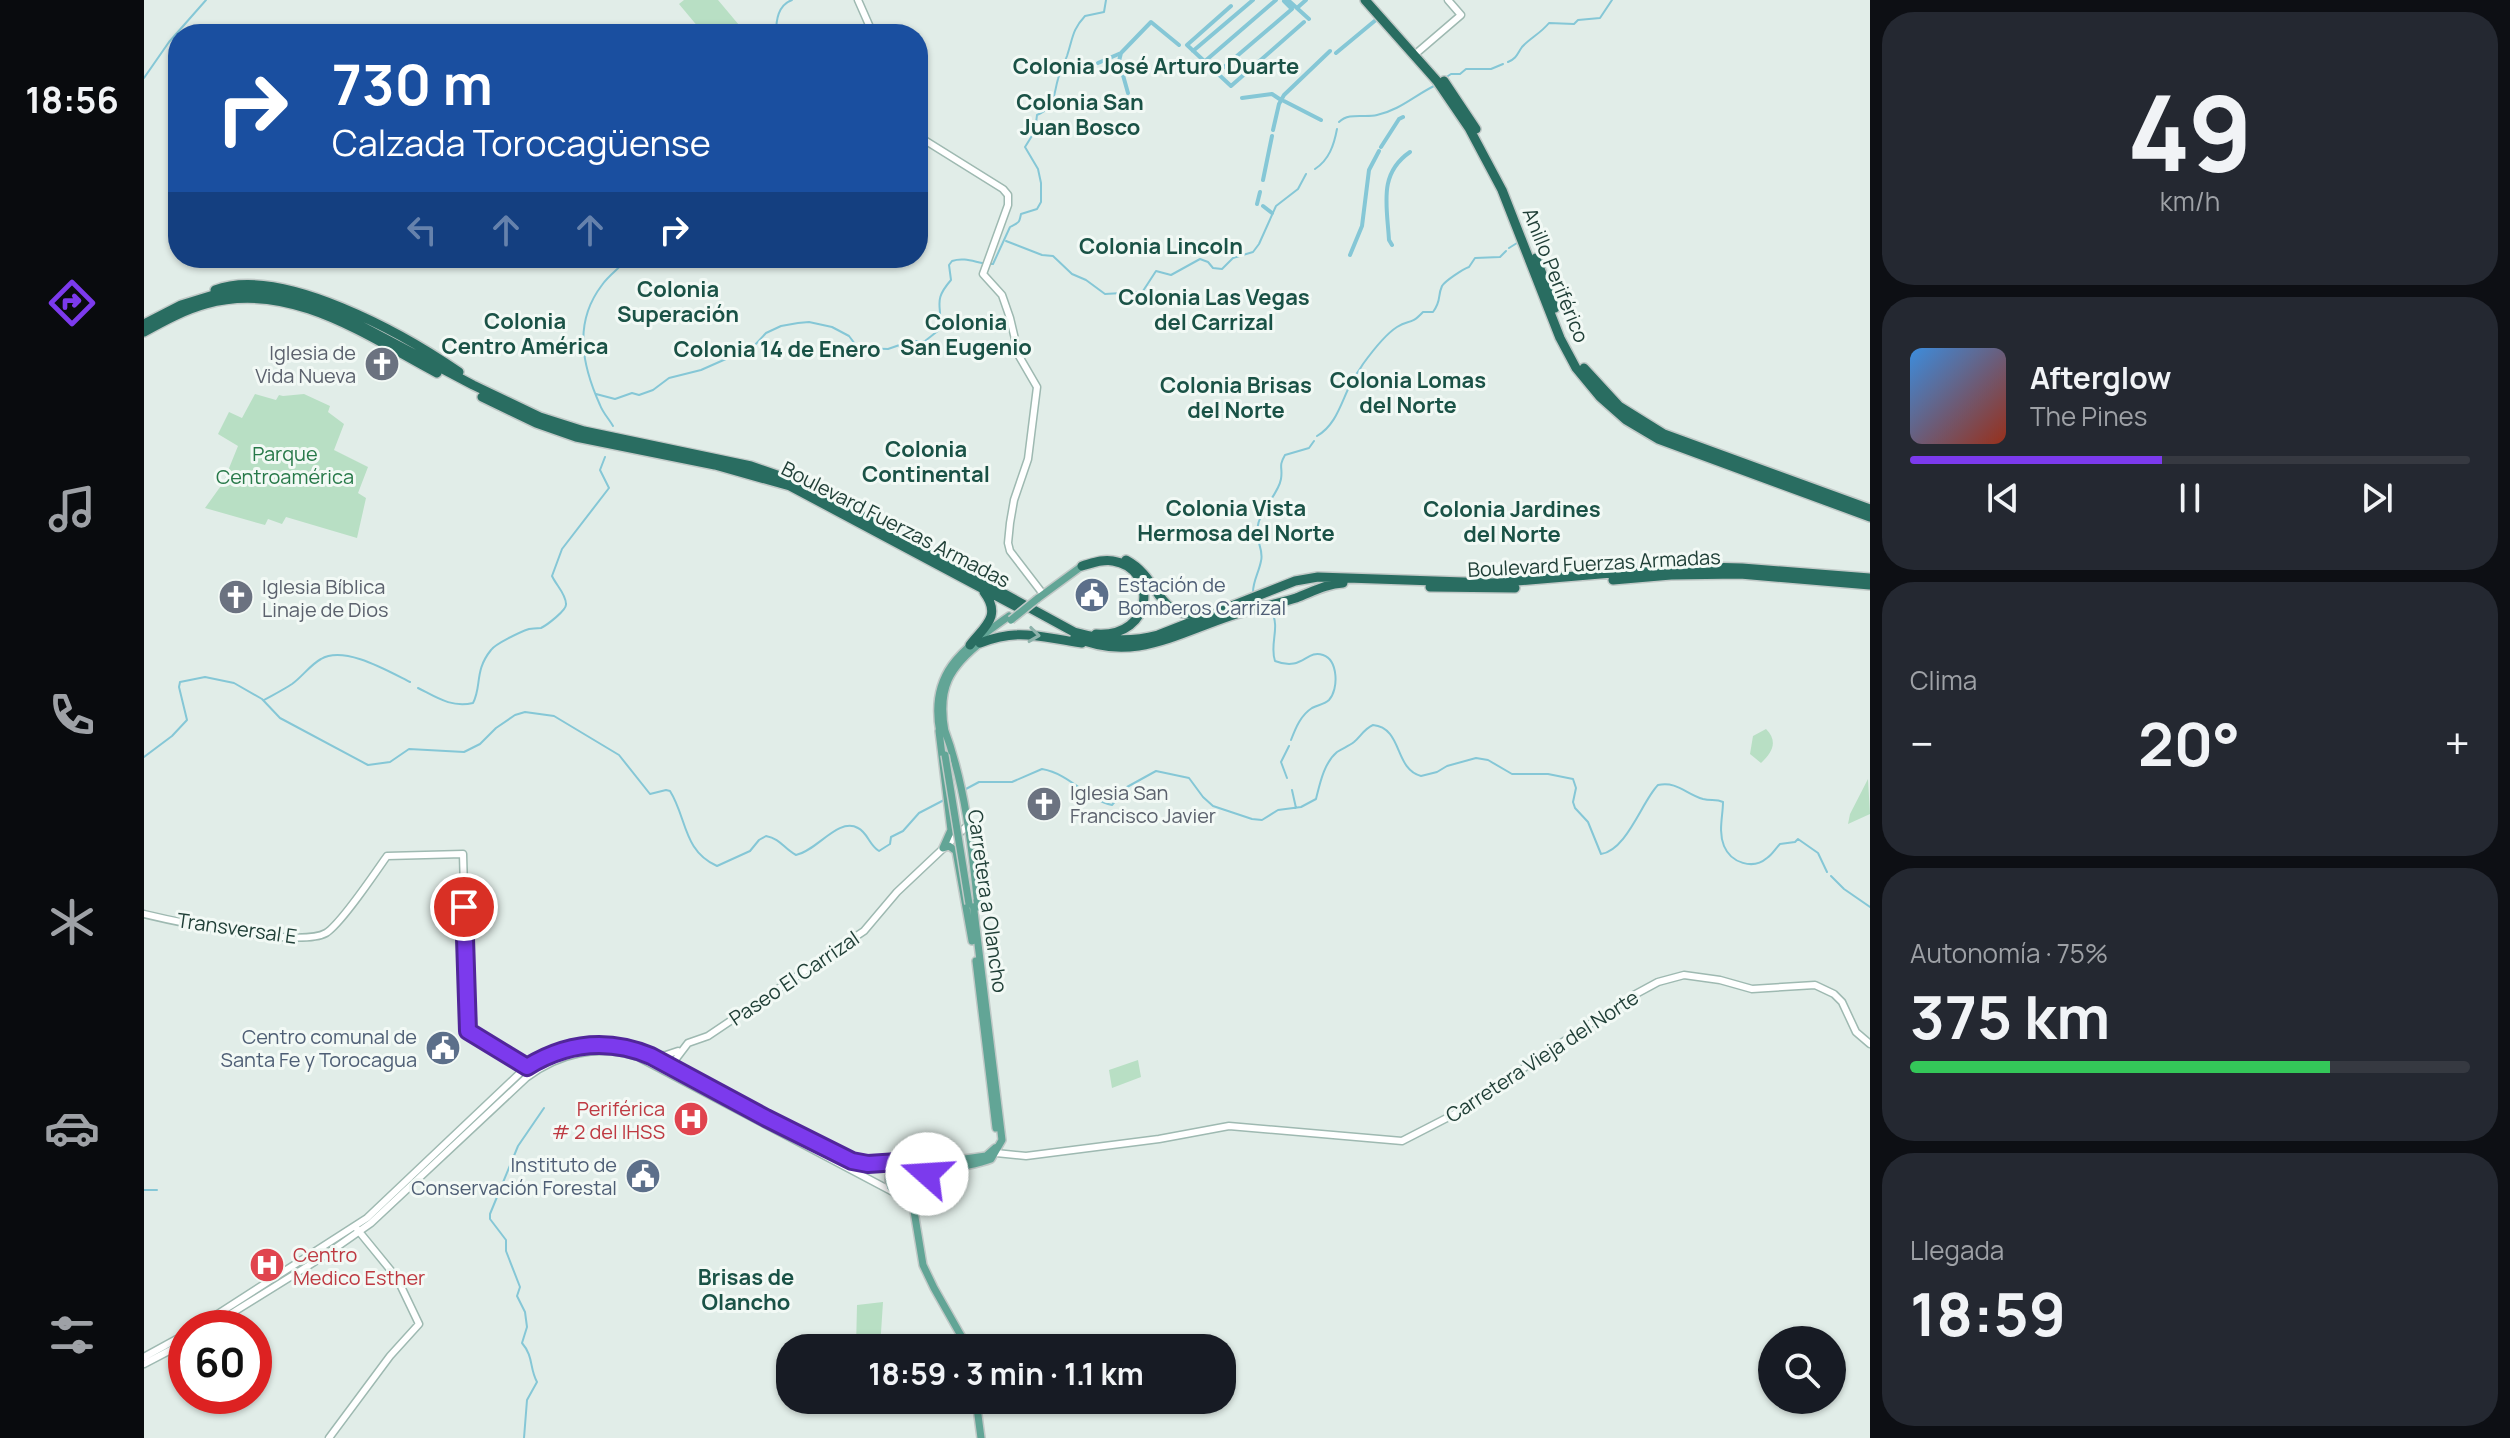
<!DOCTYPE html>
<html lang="es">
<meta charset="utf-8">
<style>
body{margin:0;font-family:Manrope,sans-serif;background:#242831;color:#f1f3f6;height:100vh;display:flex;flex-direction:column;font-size:30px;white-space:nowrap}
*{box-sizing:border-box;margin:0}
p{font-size:26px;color:#9ea1a6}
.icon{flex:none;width:44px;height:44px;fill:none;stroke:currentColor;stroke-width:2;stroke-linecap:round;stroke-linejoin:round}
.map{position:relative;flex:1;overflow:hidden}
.details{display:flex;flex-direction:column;gap:12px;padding:12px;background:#0d0f14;width:640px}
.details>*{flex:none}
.banner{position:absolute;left:24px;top:24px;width:760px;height:244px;border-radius:32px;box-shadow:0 2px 6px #0004;background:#1a4fa0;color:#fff;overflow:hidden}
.controls{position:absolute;left:1614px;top:1326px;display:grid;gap:16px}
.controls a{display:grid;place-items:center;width:88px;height:88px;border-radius:50%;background:#171b24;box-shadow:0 2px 6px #0004;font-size:40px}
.speed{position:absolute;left:24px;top:1310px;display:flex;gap:16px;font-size:40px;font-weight:700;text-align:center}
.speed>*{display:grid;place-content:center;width:104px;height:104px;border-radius:50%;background:#171b24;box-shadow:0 2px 6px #0004;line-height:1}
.speed .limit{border:12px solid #d22;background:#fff;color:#111}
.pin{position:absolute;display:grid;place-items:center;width:68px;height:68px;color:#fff;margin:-34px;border:4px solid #fff;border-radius:50%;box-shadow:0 2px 8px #0007}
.me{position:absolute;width:88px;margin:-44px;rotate:289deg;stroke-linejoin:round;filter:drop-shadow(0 0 6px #0008)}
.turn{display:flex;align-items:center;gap:28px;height:168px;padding:0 32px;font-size:36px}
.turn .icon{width:104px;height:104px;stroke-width:2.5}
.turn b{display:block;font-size:56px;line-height:68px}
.lanes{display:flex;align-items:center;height:76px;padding:0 32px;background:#0003;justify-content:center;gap:40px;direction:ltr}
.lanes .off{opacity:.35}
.big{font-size:60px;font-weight:700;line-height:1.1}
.details .card{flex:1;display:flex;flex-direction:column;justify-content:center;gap:12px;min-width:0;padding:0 28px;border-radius:32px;background:#242831}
.details .dial{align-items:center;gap:0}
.dial b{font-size:104px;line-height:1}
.song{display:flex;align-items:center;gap:24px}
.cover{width:96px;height:96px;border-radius:12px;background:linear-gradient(135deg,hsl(210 70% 55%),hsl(10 70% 35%))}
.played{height:8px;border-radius:4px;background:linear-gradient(90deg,#7c3aed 45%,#363941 45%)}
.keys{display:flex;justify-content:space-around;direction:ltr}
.heat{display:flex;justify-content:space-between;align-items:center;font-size:44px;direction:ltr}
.charge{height:12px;border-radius:6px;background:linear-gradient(90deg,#34c759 75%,#363941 0)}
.trip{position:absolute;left:632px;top:1334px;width:460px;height:80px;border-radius:32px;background:#171b24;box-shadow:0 2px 6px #0004;font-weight:700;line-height:80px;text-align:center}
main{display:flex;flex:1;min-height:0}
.tab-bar{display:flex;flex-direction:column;width:144px;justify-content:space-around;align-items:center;background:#090b0e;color:#9ea1a6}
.tab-bar .icon{width:56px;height:56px}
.tab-bar .on{color:#7c3aed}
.tab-bar b{font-size:36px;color:#f1f3f6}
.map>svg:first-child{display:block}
.green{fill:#b8dfc4}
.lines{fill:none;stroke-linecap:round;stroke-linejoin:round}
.stream{stroke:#85c7d6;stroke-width:2}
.canal{stroke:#85c7d6;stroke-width:4}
.secondary-casing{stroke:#9eb9b1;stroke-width:9}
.primary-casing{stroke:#c1c9c7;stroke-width:10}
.highway-casing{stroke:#c1c9c7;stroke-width:12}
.secondary{stroke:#fff;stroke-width:6}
.primary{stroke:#62a596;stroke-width:7}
.highway{stroke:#296d61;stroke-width:9}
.primary-bridge-casing{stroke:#c1c9c7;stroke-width:10;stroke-linecap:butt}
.primary-bridge{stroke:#62a596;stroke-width:7}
.oneway{stroke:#8eb3ab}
.route-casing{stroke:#51269a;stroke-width:20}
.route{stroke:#7c3aed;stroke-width:14}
.labels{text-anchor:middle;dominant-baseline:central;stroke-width:6;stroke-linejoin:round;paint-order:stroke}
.street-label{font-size:20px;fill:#203f37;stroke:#f2f9f5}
.worship-label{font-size:20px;fill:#5b616d;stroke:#f2f9f5;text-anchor:start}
.park-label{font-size:20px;fill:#277949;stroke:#f2f9f5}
.service-label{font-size:20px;fill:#4e5e75;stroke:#f2f9f5;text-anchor:end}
.health-label{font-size:20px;fill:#be3a42;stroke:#f2f9f5;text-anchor:end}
.neighbourhood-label{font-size:22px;font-weight:bold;fill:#1a5246;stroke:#f2f9f5}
</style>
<main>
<nav class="tab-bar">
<b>18:56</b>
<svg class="icon on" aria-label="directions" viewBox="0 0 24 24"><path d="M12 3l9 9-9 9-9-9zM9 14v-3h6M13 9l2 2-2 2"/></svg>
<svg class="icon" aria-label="music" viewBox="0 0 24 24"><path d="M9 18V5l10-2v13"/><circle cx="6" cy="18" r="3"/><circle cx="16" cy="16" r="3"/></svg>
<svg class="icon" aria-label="phone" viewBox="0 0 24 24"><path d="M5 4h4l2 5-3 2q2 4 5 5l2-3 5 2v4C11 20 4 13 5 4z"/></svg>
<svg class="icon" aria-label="climate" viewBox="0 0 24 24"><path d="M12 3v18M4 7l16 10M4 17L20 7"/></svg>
<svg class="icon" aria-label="car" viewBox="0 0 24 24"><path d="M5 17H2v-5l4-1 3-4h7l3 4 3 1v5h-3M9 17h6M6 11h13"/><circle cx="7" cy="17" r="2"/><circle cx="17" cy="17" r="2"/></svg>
<svg class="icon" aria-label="filters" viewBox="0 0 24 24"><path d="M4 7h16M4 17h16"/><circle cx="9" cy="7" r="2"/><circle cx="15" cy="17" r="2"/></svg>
</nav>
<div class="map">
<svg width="1726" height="1438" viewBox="0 0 1726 1438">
<rect width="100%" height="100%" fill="#e1ede8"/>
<path class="green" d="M540,0H574L595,25L585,34H560L535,4Z
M111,394L132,400L135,395L139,396L160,394L186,406L184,412L200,424L190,450L224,467L214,493L222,498L213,538L142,517L138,524L124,519L121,525L61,508L79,483L94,446L74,434L85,412L98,418Z
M1622,729C1634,741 1629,752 1617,763L1606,754L1609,736Z
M1724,779L1726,814L1704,824L1706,814Z
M994,1060L997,1077L968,1088L965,1070Z
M750 1179a15 15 0 1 1 30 0a15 15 0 1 1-30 0Z
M739,1302L736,1348H712L713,1305Z"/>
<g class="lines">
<path class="stream" d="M632,34C632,20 634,5 648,0
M1364,62C1373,58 1373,54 1378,47C1385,39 1397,33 1405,23L1430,24L1434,20L1456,18L1468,0
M0,78L25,42L62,0
M1301,78L1307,74H1316L1322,69H1347L1359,64
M1195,122C1205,112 1220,118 1233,115C1256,110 1271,95 1292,85
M1171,169C1185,160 1190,145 1193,129
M862,241L898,255L909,256L928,274L942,280L961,294L995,292L999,291L1012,271L1027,275L1056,259L1064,262L1069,268L1078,269L1089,258L1109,252L1115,244L1132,206L1154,189L1162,174
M1365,248L1373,243
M452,394L471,399L488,393L495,395L509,390L525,378L557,370L609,347L622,333L637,326L654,323L665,322L688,327L705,336L714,348L744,349L767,341H781L795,330C800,305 787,303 807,280L805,265L808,261C823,256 835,265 849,264L866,227C875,222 875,224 877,214L893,209L897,202V183L894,169L881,147L891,131L893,115C912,107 909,96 914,79C916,71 920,64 923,56C929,38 928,30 941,16L960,12L962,0
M469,426C465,419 459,413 456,405C438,365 429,323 458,285C465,275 476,268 484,258
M1173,436C1192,425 1197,403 1206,385C1209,378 1215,371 1219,364C1227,353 1242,334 1253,327C1265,319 1266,326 1279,312H1289C1298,300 1293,297 1298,286C1301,281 1319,269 1325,267L1331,258L1356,257L1362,251
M1109,592C1109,581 1115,572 1117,561C1120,550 1112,541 1113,530C1115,509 1134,496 1137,479C1139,467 1134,467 1141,455L1165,448L1170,441
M1127,610C1137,628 1125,644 1131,661C1159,672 1162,649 1179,655C1194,660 1195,689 1185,700C1181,704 1174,705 1168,708C1157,715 1152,727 1147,740
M274,688C292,697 307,708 329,703C338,686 330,671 347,650C351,644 376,632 385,629C385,629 396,628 397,628C403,625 423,610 422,604C422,594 412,585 408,576L418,549L465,488L456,470L461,457
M120,700C129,695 139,690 148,684C158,677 166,665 177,659C200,645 244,671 266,682
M0,757L28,736L43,720L35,687L36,682L61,677L90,683L118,699L136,718L224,765L246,762L265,749L320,752L336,744L352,728L371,715L381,712L410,716L475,755L506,794L522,790L526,791C543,818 539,851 573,866L606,851L615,840L622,836C637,839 639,848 652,855C673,851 694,817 714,828C724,833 725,845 735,851L746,844L747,837L759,831L775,813L800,800
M1143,778L1137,762L1145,746
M820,790L835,782H868L898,769C927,774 943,800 968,805L983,787L1012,771L1045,778L1059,797L1069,806L1108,819L1118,820L1134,810L1157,807L1172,799C1176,783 1180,763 1193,752C1199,748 1205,746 1210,742C1217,736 1220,729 1229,725C1259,728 1250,769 1277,776L1293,772L1303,766L1332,758L1344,760L1368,774H1404L1429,779L1432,788L1429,802L1431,808L1444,822L1457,854C1483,850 1498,801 1514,785C1533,781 1542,794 1559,799C1567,801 1572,799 1579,802C1579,816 1574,831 1580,846C1587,863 1609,870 1623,858C1628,855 1632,848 1636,844L1651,842L1654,839L1674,853L1683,872
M1148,790L1152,808
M1687,876L1700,889L1726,907
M0,1190H13
M380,1438L383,1400L393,1382C385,1367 390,1357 378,1343L383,1327L381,1312L373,1296L376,1287L362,1251V1240L346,1219V1214L374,1146L400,1108"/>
<path class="canal" d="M1144,0L1165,19
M1087,6L1043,45L1087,86L1160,22
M1153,8L1162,0
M1049,51L1109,0
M977,53L975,61L984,93
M1192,53L1233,19
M1060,62L1132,0
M954,63L977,53L1007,22L1035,45
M1073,73L1148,9L1140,1
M1098,98L1128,94L1137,100
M1140,101L1177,120
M1129,130L1135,104L1140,95L1186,51
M1237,147L1255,119L1259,117
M1119,180L1128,136
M1113,204L1116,192
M1119,206L1128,213
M1248,245L1245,240C1243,205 1234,174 1266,152
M1206,255L1218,226L1225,170L1235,151"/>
<defs>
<path id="secondary" d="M714,0L729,34
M1275,51L1317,15L1304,0
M774,136L859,189L864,195V205L839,274L858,295L866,318L875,356L893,387L884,459L870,500L866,523L864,543L866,551L899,594
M0,914C33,922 156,948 182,933C197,924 231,873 243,856L319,854L324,1031L385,1069
M507,1056L522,1055L534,1051
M525,1068L544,1043L564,1036L720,931L753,892L823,826
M852,1153L882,1156L1015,1139L1085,1126L1258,1141L1330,1104L1384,1065L1490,995L1514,982L1540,975L1576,980L1608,989L1671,985L1690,994L1698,1002L1712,1032L1726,1044
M52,1328L223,1218L376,1073C411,1046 454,1038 496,1051L680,1149C712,1164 723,1165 758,1161
M64,1328L180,1256L227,1223L382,1078C414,1053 455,1044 494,1057L753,1194
M0,1357L42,1334
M0,1364L42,1342
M185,1438L246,1356L275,1324L253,1278L213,1229"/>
<path id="primary" d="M893,599L938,566
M800,728C821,784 828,848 834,907
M795,731L807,830L799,848L805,846L812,851L828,941
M801,732C793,688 805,667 840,640
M796,733C784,672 819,649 865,616
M832,961L852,1128
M745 1179a19 19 0 1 1 38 0a19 19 0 1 1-38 0Z
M778,1165L842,1156L851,1148
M783,1184C799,1165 824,1168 847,1159L858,1140L829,903
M777,1193L770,1211L779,1265L790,1288L824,1348
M832,1400L837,1438"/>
<path id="highway" d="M1221,0L1293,81L1325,128L1358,190L1416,338L1432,368L1456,397L1482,420L1514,439L1726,517
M1300,81L1332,129
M1392,258L1411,308
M71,290C137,265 260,334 315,372
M0,324L37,305L76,293L120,291L159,299L202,318L329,385L396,417L440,431L607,466L659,484L930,632C960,640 983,643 1014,635L1151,581L1174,577L1349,583L1527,568L1561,567L1598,568L1726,578
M0,332C20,321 40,310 62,304C146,280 223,336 293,373
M1440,368L1475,406L1520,434L1726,509
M338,397L392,423L432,437L571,465L646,486L875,608
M982,560C1019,580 1008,617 1059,615
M938,566C949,563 958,559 969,561C1014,568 1011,638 952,634
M1469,580L1527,575L1596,574L1726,585
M1286,587L1371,588
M931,637C987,663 1032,634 1086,616C1107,609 1130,605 1152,598C1168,592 1182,584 1199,583
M836,643C876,627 898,638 938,643
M826,645C841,626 858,616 840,592"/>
</defs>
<use href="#secondary" class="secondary-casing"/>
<use href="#primary" class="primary-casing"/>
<use href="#highway" class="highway-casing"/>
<use href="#secondary" class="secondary"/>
<use href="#primary" class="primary"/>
<use href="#highway" class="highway"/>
<defs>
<path id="primary-bridge" d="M867,620L893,599
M801,755L825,904"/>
</defs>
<use href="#primary-bridge" class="primary-bridge-casing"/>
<use href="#primary-bridge" class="primary-bridge"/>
</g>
<defs><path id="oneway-chevron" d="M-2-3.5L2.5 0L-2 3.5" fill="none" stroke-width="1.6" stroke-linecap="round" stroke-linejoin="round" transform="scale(2)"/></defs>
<use class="oneway" href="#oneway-chevron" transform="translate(890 635) rotate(7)"/>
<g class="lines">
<defs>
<path id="route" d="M320,907L324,1031L383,1067C422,1043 464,1038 507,1056L622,1118L708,1161L724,1164L769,1161L778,1165L783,1174"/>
</defs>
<use href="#route" class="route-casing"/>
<use href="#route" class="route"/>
</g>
<defs>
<symbol id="church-disc" viewBox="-11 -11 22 22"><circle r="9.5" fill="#6b7280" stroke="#f2f9f5"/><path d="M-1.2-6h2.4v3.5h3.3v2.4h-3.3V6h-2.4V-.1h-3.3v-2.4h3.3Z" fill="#fff"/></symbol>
<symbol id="civic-disc" viewBox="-11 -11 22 22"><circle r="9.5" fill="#5c6f8a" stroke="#f2f9f5"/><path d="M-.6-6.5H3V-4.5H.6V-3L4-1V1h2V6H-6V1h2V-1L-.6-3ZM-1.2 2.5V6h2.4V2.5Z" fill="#fff"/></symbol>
<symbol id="hospital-disc" viewBox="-11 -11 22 22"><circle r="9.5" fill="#e0444e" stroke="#f2f9f5"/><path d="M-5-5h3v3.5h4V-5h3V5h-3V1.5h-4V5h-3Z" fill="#fff"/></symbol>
</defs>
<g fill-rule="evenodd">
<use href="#church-disc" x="218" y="344" width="40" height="40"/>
<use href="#civic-disc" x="928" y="575" width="40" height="40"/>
<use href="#church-disc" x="72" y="577" width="40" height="40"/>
<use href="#church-disc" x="880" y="784" width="40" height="40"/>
<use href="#civic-disc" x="279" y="1028" width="40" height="40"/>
<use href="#hospital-disc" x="527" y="1099" width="40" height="40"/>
<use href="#civic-disc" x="479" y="1156" width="40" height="40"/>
<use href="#hospital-disc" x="103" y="1245" width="40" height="40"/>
</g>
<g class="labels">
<g class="street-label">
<text transform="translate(1412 275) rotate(68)">Anillo Periférico</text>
<text transform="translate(752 524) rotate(27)">Boulevard Fuerzas Armadas</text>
<text transform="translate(1450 563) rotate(-3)">Boulevard Fuerzas Armadas</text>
<text transform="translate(844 901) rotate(82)">Carretera a Olancho</text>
<text transform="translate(93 928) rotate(8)">Transversal E</text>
<text transform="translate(650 978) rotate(-34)">Paseo El Carrizal</text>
<text transform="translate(1398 1056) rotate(-33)">Carretera Vieja del Norte</text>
</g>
<g class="worship-label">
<text x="212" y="352" text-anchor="end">Iglesia de<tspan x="212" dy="23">Vida Nueva</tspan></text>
<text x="118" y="586">Iglesia Bíblica<tspan x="118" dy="23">Linaje de Dios</tspan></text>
<text x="926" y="792">Iglesia San<tspan x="926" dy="23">Francisco Javier</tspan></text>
</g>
<g class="park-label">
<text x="141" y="453">Parque<tspan x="141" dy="23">Centroamérica</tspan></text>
</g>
<g class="service-label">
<text x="974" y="584" text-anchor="start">Estación de<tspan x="974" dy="23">Bomberos Carrizal</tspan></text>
<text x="273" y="1036">Centro comunal de<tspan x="273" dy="23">Santa Fe y Torocagua</tspan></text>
<text x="473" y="1164">Instituto de<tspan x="473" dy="23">Conservación Forestal</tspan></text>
</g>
<g class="health-label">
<text x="521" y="1108">Periférica<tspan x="521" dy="23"># 2 del IHSS</tspan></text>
<text x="149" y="1254" text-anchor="start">Centro<tspan x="149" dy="23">Medico Esther</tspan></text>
</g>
<g class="neighbourhood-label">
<text x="1012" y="66">Colonia José Arturo Duarte</text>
<text x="936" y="102">Colonia San<tspan x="936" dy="25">Juan Bosco</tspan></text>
<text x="1017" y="246">Colonia Lincoln</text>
<text x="534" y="289">Colonia<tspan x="534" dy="25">Superación</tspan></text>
<text x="1070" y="297">Colonia Las Vegas<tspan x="1070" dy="25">del Carrizal</tspan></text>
<text x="381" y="321">Colonia<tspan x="381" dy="25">Centro América</tspan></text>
<text x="822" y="322">Colonia<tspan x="822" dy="25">San Eugenio</tspan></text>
<text x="633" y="349">Colonia 14 de Enero</text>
<text x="1264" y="380">Colonia Lomas<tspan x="1264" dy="25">del Norte</tspan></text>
<text x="1092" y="385">Colonia Brisas<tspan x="1092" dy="25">del Norte</tspan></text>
<text x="782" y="449">Colonia<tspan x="782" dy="25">Continental</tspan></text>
<text x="1092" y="508">Colonia Vista<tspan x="1092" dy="25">Hermosa del Norte</tspan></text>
<text x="1368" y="509">Colonia Jardines<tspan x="1368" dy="25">del Norte</tspan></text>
<text x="602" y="1277">Brisas de<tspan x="602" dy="25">Olancho</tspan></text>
</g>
</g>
</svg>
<div class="controls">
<a><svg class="icon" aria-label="search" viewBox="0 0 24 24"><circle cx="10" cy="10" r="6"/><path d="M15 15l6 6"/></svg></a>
</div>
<div class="speed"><div class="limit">60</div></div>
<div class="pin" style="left:320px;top:907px;background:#d93025"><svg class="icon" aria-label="arrive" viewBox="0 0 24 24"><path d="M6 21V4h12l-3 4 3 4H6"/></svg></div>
<svg class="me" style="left:783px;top:1174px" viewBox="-20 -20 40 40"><circle r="19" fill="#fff"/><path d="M0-13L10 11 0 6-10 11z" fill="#7c3aed"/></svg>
<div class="trip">18:59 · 3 min · 1.1 km</div>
<div class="banner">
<div class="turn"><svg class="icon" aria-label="right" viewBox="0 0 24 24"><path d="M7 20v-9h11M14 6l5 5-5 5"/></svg><div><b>730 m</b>Calzada Torocagüense</div></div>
<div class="lanes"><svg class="icon off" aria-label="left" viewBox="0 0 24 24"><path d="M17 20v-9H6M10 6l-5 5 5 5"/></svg><svg class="icon off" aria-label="ahead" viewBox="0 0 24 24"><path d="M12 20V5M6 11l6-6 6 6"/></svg><svg class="icon off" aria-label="ahead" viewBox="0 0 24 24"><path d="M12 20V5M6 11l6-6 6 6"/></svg><svg class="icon" aria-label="right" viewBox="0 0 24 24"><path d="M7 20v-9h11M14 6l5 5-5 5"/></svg></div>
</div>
</div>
<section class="details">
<div class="card dial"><b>49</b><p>km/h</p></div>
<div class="card">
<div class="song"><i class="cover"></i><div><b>Afterglow</b><p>The Pines</p></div></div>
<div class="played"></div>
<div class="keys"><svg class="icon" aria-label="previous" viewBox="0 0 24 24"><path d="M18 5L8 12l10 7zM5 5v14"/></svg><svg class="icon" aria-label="pause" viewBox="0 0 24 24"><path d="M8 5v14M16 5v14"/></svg><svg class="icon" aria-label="next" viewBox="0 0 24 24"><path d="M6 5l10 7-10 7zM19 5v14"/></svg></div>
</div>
<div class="card"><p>Clima</p>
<div class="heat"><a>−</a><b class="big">20°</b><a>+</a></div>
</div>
<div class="card"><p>Autonomía · 75%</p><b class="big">375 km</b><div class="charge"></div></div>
<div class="card"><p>Llegada</p><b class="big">18:59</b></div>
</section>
</main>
